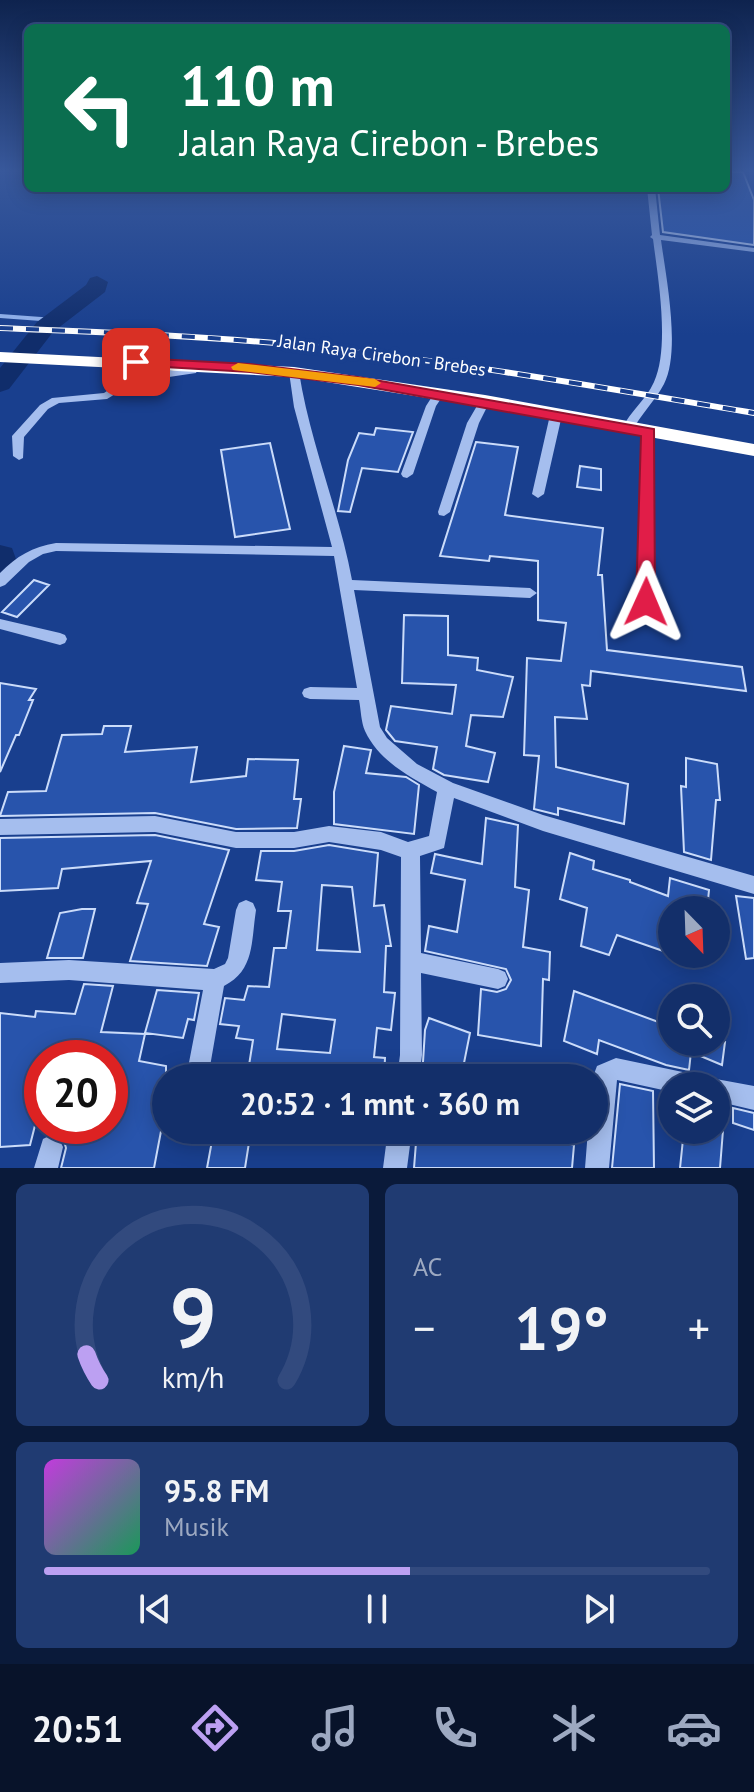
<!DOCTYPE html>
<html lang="id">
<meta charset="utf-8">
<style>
body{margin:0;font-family:"PT Sans",sans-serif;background:#203b72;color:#f1f3f6;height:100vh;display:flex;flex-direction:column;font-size:30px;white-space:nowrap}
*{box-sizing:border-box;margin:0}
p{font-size:26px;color:#9da9c1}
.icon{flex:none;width:44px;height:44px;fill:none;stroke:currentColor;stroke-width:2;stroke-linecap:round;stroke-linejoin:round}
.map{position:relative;height:1168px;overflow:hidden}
.drawer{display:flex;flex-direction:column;gap:16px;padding:16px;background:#0a1a3a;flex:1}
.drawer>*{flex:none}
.guide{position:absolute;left:24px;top:24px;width:706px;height:168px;border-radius:12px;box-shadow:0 4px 20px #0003,0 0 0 2px #324a7e;background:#0b6e4f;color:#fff;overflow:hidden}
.needle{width:52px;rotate:157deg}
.tools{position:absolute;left:658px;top:896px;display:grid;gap:16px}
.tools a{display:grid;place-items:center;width:72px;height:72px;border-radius:50%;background:#132f6a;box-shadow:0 4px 20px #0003,0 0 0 2px #324a7e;font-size:40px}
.speed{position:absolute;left:24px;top:1040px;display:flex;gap:16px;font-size:40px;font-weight:700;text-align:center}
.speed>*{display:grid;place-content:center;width:104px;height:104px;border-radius:50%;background:#132f6a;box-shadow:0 4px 20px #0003,0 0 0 2px #324a7e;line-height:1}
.speed .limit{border:12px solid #d22;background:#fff;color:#111}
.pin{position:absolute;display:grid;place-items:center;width:68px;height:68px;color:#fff;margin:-34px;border-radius:16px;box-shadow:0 4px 12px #0006}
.me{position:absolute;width:88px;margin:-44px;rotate:1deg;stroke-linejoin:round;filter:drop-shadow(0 0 6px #0008)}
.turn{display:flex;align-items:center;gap:28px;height:168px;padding:0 24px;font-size:36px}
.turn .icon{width:104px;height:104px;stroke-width:2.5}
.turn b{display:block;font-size:56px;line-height:68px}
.big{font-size:60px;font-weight:600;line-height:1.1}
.drawer .widget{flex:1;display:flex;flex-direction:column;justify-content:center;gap:12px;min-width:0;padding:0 28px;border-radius:12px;background:#203b72}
.drawer .dial{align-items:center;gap:0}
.dial svg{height:208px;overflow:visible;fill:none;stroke:#324a7e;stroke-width:7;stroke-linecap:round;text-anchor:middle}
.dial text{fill:#f1f3f6;stroke:none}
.song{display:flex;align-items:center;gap:24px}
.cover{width:96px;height:96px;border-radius:12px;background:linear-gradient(135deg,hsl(290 70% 55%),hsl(150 70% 35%))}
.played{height:8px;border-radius:4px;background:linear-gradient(90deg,#bca0f2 55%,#324a7e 55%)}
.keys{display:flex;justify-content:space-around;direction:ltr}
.heat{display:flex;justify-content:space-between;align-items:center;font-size:44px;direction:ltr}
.drawer .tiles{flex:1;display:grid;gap:16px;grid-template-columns:1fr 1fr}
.widget:last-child{grid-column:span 2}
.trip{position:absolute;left:152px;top:1064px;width:456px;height:80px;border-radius:40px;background:#132f6a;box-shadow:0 4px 20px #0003,0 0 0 2px #324a7e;font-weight:600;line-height:80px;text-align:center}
.tabs{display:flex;height:128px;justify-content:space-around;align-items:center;background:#08132a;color:#9da9c1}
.tabs .icon{width:56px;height:56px}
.tabs .selected{color:#bca0f2}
.tabs b{font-size:36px;color:#f1f3f6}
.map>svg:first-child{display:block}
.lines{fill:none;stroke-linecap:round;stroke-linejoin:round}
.stream{stroke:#98b8f1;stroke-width:4}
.river{fill:#102d6b;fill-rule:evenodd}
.building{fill:#2854ac;stroke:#cbdcfa;stroke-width:2;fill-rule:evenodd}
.minor{fill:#a5beee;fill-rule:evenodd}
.highway{fill:#fff;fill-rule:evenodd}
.rail-casing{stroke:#fff;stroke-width:6}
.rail{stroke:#193f8e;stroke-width:4;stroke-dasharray:13;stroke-linecap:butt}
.route{fill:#e11d48;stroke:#92132f;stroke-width:2}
.slow{fill:#f59e0b}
.labels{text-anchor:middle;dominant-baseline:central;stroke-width:8;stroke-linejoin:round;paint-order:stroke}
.far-street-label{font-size:18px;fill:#fff;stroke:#193f8e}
</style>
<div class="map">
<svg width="754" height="1168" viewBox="0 0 754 1168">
<rect width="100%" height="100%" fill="#193f8e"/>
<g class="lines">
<path class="stream" d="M0,316L55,320"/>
<path class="river" d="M97,276L108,282L105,292L53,332L9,389L0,392V368L37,322L86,285L90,278Z
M0,545L12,548L17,562L12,570L0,573Z"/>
</g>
<path class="building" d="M726,172H743L754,200V245L663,232L658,188H726Z
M376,428L413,432L398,472L362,468L350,512L338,511L348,460L359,433L374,435Z
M476,442L518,447L505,515L603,528L598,575H602L607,650L742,667L746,691L591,671L590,686L582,685L587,719L555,717L556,767L628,784L624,824L558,808V815L534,809L539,756L524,755L527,658L561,661L566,623L538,620V561L490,556L489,561L440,556Z
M270,443L290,529L235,537L221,450Z
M580,466L601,469V490L577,487Z
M34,580L49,585L17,617L2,612Z
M404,615L448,616V655L478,658L477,670L513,677L503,717L471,715L466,746L495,753L488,782L444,775L433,769L437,747L395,741L386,730L391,706L452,714L456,685L402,683Z
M0,683L36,689L29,700H33L19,735H16L0,772Z
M104,726H131L125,752L197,747L191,782L246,776L248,759L298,760L294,799H301L297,828L236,829L155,813L0,816L8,792L46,791L62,735L102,734Z
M344,746L371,750L366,773L406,777L419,785L414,834L334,824V792Z
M686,758L717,764L720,800H716L711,860L684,852L681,786L686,787Z
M486,818L518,825L515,887L529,890L523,947L550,952L549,980L543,979L541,1046L478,1035L481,989L497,992L506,989L511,980L506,969L425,951L429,926L457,932L465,880L431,873L435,854L482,864Z
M155,835L229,850L204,924L219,927L207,966L130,961L148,904L137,903L151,861L62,869L58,888L0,891V838Z
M329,845L378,853L374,906L384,905L391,946H386L384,992L395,993L391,1030L377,1028L374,1057L385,1058L384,1078H247L253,1040L236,1038L239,1026L220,1024L225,998L244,1000L248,986L269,987L274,948H286L291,911H278L282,882L256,880L261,851H294ZM322,885L352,887L360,952L317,950ZM282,1014L335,1020L330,1053L277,1049Z
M570,853L594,861L593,869L630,880V882L668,896L670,878L709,890L707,910H672V954L617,935L609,955L581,946L587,908L560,899Z
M736,896L754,898V958L746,959Z
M82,909H95L83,958H47L60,913Z
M84,984L113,986L101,1032L145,1034L139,1061L166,1066V1105L154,1168H61L66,1148L64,1141L77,1143L82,1126H110V1058H42V1098L30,1145L0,1147V1013L35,1017L36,1011L75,1014Z
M157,990L199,993L194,1020L188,1019L183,1038L145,1033Z
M574,991L672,1027V1042H725L722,1065L691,1052L689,1070L666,1065L599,1040L597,1054L564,1041Z
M429,1018L470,1033L461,1078H422L425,1030Z
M620,1084L653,1091L654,1168H612Z
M733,1108L754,1113V1130L733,1123Z
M214,1130H251L245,1168H207Z
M417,1130H521L574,1145L572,1168H414Z
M684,1130H723L720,1168H680Z"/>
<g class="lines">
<path class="minor" d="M647,188H655L660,235L754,248V252L661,240C666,277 681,351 664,384C655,401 641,414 632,431L628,432L622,429C630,411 646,400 654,382C670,347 658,278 653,239L650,237L652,235Z
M195,362L200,365L196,373L135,382L107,399L59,403L48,409L24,437L23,458L19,460L13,456L12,436L40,405L52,398L104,393L128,377L188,368L191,363Z
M294,369L299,372C310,443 339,510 352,580L530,588L537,593L530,598L354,590L380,727L387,738L417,764L453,783L543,815L754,876V894L543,831L454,798L444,848L420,856L421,953L498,969L505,972L508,979L505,986L498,989L421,973L422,1055L419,1078H397L400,1055L401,857L381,850L329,842L294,848H236L155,832L0,835V819L155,816L236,832H294L329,826L381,832L408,842L429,836L437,792C410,777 379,761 365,731C361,722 361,710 359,700L310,699L304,697L302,693L304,689L310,687L357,688L334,556L56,551L43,554L29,562L5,585L0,587V573C17,556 32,547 56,543L332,547L294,407L289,372Z
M439,391L444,394L436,406L413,474L407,478L403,477L401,474L426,406L435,392Z
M485,398L490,401L479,423L450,512L444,516L439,515L438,512L467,423L481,399Z
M556,412L562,415L544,494L538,498L532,494L550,415Z
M649,430L655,433L653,602L646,607L639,602L643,433Z
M0,619L60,633L65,635L67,639L65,643L60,645L0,629Z
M246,900L253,903L256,910C251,942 255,970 224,986L208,1078H186L203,990L69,980L0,983V963L69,960L214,969L225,964L228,958L236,910L239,903Z
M616,1058L697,1075L705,1078L707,1083L716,1079L754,1086V1110L716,1101V1086H672V1092L617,1080L609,1168H585L588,1130H594V1074L597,1066Z
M322,1130H412L407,1168H383L386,1145L334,1142L326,1138Z
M51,1135L59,1139L63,1147L58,1168H34L43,1139Z"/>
<path class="highway" d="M0,352L294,367L485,395L754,444V456L485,407L294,377L0,362Z"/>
<defs>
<path id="rail" d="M0,328C95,332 190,335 285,344C442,359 598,387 754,413"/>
</defs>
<use href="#rail" class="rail-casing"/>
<use href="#rail" class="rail"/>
</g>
<linearGradient id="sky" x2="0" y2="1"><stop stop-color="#0e234e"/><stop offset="0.51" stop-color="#38589b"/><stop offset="1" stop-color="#38589b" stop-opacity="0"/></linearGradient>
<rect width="754" height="335" fill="url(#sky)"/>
<path class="route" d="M136,358L250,364L358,377L654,429L655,602L646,609L636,602L641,436L358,385L250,372L131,365V359Z"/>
<path class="slow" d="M238,363L375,379L381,383L375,387L233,370L231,367Z"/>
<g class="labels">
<g class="far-street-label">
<text transform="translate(382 355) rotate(8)">Jalan Raya Cirebon - Brebes</text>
</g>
</g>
</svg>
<div class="tools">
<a><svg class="needle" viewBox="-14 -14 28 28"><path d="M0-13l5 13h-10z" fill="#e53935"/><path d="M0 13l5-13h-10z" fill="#9da9c1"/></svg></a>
<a><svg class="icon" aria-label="search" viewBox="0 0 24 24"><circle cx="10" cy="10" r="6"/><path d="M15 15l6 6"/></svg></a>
<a><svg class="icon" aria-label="layers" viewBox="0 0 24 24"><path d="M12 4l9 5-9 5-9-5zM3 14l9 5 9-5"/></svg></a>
</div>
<div class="speed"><div class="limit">20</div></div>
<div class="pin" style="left:136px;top:362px;background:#d93025"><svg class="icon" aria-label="arrive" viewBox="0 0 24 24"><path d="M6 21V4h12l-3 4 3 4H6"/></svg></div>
<svg class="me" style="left:646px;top:602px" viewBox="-20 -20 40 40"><path d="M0-17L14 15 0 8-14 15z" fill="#e11d48" stroke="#fff" stroke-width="4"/></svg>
<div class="trip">20:52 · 1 mnt · 360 m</div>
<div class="guide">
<div class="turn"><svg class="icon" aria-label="left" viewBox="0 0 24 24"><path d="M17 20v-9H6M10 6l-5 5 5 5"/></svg><div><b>110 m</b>Jalan Raya Cirebon - Brebes</div></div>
</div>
</div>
<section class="drawer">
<div class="tiles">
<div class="widget dial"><svg viewBox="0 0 100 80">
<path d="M14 69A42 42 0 1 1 86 69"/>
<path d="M14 69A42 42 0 0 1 9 59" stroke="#bca0f2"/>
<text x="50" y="56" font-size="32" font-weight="700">9</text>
<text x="50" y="72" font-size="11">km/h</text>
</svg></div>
<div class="widget"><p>AC</p>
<div class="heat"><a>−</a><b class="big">19°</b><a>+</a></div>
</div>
<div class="widget">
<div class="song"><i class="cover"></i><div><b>95.8 FM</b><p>Musik</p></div></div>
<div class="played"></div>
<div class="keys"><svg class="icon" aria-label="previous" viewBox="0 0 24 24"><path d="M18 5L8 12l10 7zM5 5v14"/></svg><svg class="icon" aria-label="pause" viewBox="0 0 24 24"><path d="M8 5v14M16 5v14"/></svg><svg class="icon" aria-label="next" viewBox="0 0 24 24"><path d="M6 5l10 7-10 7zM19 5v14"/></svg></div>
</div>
</div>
</section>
<nav class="tabs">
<b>20:51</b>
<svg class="icon selected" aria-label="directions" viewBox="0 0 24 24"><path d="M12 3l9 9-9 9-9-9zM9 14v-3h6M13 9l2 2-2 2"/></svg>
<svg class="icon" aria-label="music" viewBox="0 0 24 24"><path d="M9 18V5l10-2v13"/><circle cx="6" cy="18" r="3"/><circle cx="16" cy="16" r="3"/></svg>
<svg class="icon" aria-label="phone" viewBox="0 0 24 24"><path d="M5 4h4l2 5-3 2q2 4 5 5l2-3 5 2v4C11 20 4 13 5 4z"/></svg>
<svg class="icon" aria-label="climate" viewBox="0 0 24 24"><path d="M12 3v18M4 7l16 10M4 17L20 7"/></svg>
<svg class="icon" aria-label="car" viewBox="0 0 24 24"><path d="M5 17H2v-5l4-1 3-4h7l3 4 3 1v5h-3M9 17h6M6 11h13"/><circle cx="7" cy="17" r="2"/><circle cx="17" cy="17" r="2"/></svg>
</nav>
